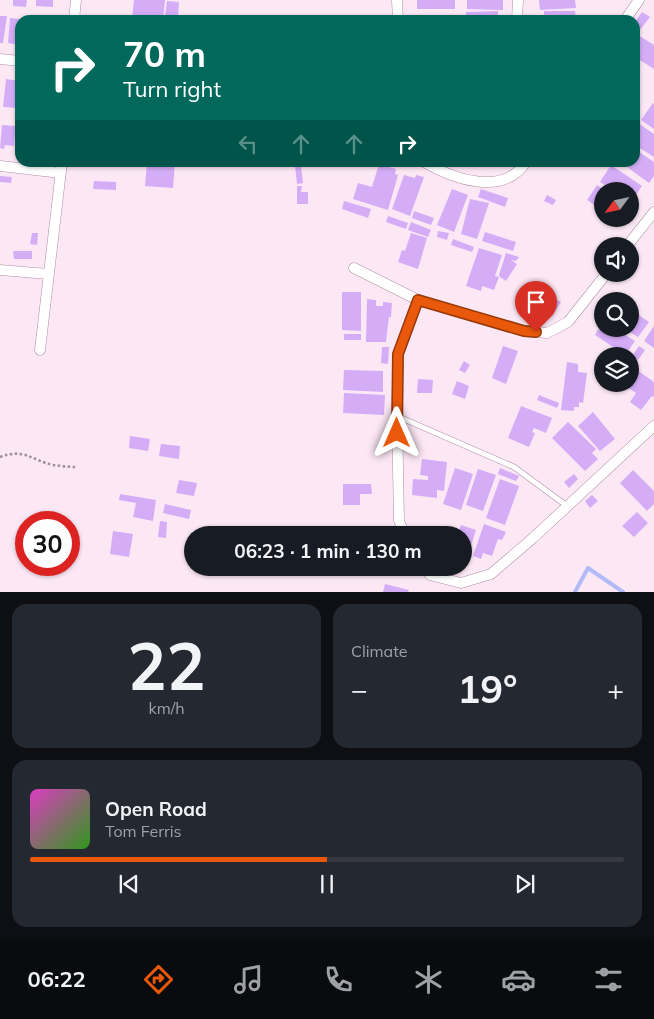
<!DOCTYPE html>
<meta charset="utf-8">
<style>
body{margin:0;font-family:Mulish,sans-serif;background:#242831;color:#f1f3f6;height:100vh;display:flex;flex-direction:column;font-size:19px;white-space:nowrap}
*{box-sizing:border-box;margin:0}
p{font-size:16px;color:#9ea1a6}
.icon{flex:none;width:28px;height:28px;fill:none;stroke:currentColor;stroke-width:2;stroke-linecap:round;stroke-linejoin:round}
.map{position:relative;height:592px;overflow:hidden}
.sheet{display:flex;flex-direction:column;gap:12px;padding:12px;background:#0d0f14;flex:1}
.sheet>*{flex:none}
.hud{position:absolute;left:15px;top:15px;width:625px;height:152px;border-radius:15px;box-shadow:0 1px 4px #0004;background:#00695c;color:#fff;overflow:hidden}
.needle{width:32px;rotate:237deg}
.buttons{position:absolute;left:594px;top:182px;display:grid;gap:10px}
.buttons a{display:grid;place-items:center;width:45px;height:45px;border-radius:50%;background:#171b24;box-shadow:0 1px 4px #0004;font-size:25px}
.speed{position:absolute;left:15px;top:511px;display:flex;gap:10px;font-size:25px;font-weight:700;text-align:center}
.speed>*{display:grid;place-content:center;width:65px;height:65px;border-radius:50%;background:#171b24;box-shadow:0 1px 4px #0004;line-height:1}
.speed .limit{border:8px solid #d22;background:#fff;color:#111}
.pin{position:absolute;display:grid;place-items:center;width:42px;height:42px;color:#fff;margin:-51px -21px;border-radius:50% 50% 50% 0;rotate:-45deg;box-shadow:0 0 5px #0007}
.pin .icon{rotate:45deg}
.me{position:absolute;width:55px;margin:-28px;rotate:0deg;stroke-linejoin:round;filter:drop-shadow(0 0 4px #0008)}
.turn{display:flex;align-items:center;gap:18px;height:105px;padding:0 25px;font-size:22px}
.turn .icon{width:65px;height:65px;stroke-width:2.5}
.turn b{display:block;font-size:35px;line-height:42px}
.lanes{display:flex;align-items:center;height:48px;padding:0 25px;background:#0003;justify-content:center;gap:25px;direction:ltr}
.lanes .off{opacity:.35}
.big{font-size:38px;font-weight:700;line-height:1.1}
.sheet .widget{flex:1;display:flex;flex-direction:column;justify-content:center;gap:8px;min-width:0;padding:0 18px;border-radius:15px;background:#242831}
.sheet .dial{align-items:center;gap:0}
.dial b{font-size:65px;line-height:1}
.song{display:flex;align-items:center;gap:15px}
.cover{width:60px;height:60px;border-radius:8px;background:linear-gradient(135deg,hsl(310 70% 55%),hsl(110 70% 35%))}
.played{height:5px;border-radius:2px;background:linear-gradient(90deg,#ea580c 50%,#363941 50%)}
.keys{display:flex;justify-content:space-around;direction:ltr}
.heat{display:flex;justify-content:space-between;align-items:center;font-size:28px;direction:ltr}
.sheet .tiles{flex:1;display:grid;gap:12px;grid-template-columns:1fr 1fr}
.widget:last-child{grid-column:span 2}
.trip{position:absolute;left:184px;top:526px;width:288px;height:50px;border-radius:25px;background:#171b24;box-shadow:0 1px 4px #0004;font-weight:700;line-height:50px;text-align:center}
.menu{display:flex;height:80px;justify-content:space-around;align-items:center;background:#090b0e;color:#9ea1a6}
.menu .icon{width:35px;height:35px}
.menu .active{color:#ea580c}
.menu b{font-size:22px;color:#f1f3f6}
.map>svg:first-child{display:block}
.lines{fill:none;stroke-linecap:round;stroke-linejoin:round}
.stream{stroke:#b3baf8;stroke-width:4}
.building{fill:#d5adf7}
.service-casing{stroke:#af8ea4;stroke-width:6}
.minor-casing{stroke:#af8ea4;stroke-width:11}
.path{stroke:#9e8c98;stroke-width:2.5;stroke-dasharray:2.5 2.5;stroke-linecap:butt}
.service{stroke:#fff;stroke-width:5}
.minor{stroke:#fff;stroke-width:10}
.route-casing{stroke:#983908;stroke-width:12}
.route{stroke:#ea580c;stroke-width:9}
</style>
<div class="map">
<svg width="654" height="592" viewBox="0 0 654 592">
<rect width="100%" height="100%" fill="#fce7f5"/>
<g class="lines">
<path class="stream" d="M575,592L588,568L623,592"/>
</g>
<path class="building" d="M13,0H27L26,7L13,6Z
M36,0H53V7L36,6Z
M134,0H165L163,20H132Z
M417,0H455V9H417Z
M467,0H503V10L467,9Z
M539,0H575L576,8L540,10Z
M167,1L179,2L178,17L165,16Z
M498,11V20H466V12Z
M544,11H575L576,20H544Z
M642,12L650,17L640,30L635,27V22Z
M0,16H7L3,43H0Z
M10,18L20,19V45L8,43Z
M635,33L654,45V69L635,57Z
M6,79L19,81L17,108L3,107Z
M653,103L654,104V129L641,120Z
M638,123L654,134V157L635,145V129Z
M2,125L16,126L14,146L5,145L4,149L0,148Z
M635,149L654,162V176L649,183L620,162H635Z
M147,162H175L173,188L145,186Z
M379,164L396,169L395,174L398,175L388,210L353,199L358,183L372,187Z
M611,165L642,186L630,204V191H614L600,182Z
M295,166H301L303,183L297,184Z
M404,175L415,178L416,175L424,177L410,216L392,209Z
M0,176L12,177L11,183L0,182Z
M94,181L116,182V190L93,189Z
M597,185L606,191H602V210L587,200Z
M297,186H302L301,192H308V204H297Z
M452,189L468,195L454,232L437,225Z
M481,189L508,198L505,207L478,197Z
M547,195L556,200L553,205L544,201Z
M470,199L489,203L477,239L461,234Z
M344,201L371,209L368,218L342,209Z
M414,211L434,218L431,225L412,218Z
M388,216L408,223L406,229L386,222Z
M411,222L431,230L428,237L408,230Z
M438,231L449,233L447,240L437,237Z
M485,232L516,242L513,251L482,241Z
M32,233H38L37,245L30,244Z
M411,233L427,238L418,269L398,262L402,250L405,251Z
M453,239L474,247L472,252L451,245Z
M479,248L502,255L495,276L499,277L494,290L482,286L481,291L466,286Z
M13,251H32V259H14Z
M506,253L519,257L516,261L511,260L517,264L506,281L500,277L499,275Z
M528,282L552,298L546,307L523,291Z
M342,292H361V331L342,330Z
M554,298L561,302L552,316L546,312Z
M367,299L376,300V306H383V302L392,303L391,317H389L386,342H366Z
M630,309L649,322L638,337L625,329H630Z
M602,323V329H616L635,341L625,355L595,335Z
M654,326V348L644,341Z
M344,334H361V340H344Z
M503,346L518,351L506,384L492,378Z
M639,346L645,350L638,360L632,356Z
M382,347H389L388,364L381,363Z
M464,361L470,365L465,373L459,370Z
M567,362L578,364V372L587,373L583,403L579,402V407H574V411L561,410Z
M630,365L654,382V397L652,396L641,410L630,402L636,393L623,384H630Z
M344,370L383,371V392L343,390Z
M418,379L433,380L432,393H417Z
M457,381L469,386L465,399L452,394Z
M344,393L385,395L384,415L343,413Z
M539,395L559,403L557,408L537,400Z
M521,406L552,418L546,433L534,428L532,432L535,433L529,447L508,438Z
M593,412L615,439L600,451L578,426Z
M568,422L596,449L592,453L598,459L585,471L552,438Z
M130,436L150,439L148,451L129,448Z
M161,444L180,446L179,459L159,456Z
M422,459L447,462L444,491L437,490V498L412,495L413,479L428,480V476L420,475Z
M455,468L473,474L461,510L443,504Z
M500,468L519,476L516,481L498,474Z
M478,469L496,475L483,511L466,505Z
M633,470L654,491V504L647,511L620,483Z
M574,474L578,479L569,488L564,482Z
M500,479L519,486L505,525L486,518Z
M179,480L197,483L194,496L176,493Z
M343,484H371L372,494H360V505H343Z
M120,494L156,500L153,521L133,517L136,503L119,500Z
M592,495L598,501L590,508L585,501Z
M165,504L191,510L189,519L163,513Z
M637,512L648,523L634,537L622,526Z
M160,521L167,522L166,538L158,537Z
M484,524L506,532L502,540L498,539L492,556L483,553L481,559L473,556Z
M461,525L476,530L466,561L462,560V535H458Z
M227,529L241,531V535H227Z
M113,531L133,534L129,557L110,554Z
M372,568H390V571L373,573Z
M385,584L409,590L408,592H383Z"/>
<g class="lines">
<defs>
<path id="service" d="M397,416L514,467L567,506"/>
<path id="minor" d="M397,0L398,20
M74,20L76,0
M517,20L518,0
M625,20L639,0
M0,59L20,61
M424,162C453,179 503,197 526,162
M0,166L61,173
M627,246L654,212
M354,268L418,300L524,331L547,333L568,322L606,274
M0,270L48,274
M40,350L62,162
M404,535L399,520L397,416L398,355L418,300
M424,568L430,575L461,583L491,574L533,538L654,426"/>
</defs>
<use href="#service" class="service-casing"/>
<use href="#minor" class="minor-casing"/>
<path class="path" d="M0,457C25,448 31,460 53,465C61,466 69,467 77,467"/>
<use href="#service" class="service"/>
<use href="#minor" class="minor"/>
</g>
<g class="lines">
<defs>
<path id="route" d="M397,433L398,354L418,300L524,331L536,332"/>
</defs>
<use href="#route" class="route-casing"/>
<use href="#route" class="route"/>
</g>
</svg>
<div class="buttons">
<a><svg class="needle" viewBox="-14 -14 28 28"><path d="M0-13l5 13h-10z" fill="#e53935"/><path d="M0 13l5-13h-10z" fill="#9ea1a6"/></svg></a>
<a><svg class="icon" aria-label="sound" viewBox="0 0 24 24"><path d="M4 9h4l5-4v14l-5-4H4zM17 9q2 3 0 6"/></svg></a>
<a><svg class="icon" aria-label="search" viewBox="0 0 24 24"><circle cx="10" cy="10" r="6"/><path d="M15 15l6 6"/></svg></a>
<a><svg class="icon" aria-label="layers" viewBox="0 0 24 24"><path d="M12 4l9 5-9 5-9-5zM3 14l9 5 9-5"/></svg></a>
</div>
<div class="speed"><div class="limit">30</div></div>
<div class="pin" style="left:536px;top:332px;background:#d93025"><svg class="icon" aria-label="arrive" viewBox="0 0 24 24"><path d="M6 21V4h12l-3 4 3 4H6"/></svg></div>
<svg class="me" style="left:397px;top:433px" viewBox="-20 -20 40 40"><path d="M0-17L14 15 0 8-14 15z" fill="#ea580c" stroke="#fff" stroke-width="4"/></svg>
<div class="trip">06:23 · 1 min · 130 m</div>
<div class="hud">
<div class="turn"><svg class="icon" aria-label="right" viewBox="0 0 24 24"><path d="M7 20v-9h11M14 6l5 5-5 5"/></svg><div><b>70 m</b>Turn right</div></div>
<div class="lanes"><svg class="icon off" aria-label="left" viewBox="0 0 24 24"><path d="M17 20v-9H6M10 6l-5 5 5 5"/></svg><svg class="icon off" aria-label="ahead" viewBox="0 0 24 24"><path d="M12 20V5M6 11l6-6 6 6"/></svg><svg class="icon off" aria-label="ahead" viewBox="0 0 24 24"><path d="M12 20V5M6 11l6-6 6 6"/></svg><svg class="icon" aria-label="right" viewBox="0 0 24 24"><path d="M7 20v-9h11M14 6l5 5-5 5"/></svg></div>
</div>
</div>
<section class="sheet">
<div class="tiles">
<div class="widget dial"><b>22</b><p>km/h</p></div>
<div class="widget"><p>Climate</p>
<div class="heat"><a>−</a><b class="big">19°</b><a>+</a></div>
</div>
<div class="widget">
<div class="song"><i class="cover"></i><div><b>Open Road</b><p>Tom Ferris</p></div></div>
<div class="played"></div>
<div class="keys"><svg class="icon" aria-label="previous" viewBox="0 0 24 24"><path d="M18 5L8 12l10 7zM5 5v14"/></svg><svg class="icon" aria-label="pause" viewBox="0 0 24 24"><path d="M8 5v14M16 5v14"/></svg><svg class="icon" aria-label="next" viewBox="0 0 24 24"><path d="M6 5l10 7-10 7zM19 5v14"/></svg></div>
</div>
</div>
</section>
<nav class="menu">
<b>06:22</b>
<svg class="icon active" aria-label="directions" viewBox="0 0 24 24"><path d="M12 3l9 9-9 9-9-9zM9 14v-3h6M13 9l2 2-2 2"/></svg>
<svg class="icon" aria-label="music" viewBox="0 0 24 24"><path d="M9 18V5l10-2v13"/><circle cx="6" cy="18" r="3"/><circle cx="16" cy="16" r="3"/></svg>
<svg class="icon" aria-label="phone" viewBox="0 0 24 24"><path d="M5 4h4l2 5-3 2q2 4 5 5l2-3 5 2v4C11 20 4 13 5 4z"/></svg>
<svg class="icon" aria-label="climate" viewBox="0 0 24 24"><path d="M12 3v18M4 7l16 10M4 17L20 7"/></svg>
<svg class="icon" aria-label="car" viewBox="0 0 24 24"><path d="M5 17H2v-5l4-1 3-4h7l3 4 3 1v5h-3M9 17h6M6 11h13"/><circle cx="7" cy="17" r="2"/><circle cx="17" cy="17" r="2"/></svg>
<svg class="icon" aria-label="filters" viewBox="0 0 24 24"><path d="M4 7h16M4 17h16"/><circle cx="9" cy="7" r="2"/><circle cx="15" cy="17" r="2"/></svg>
</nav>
